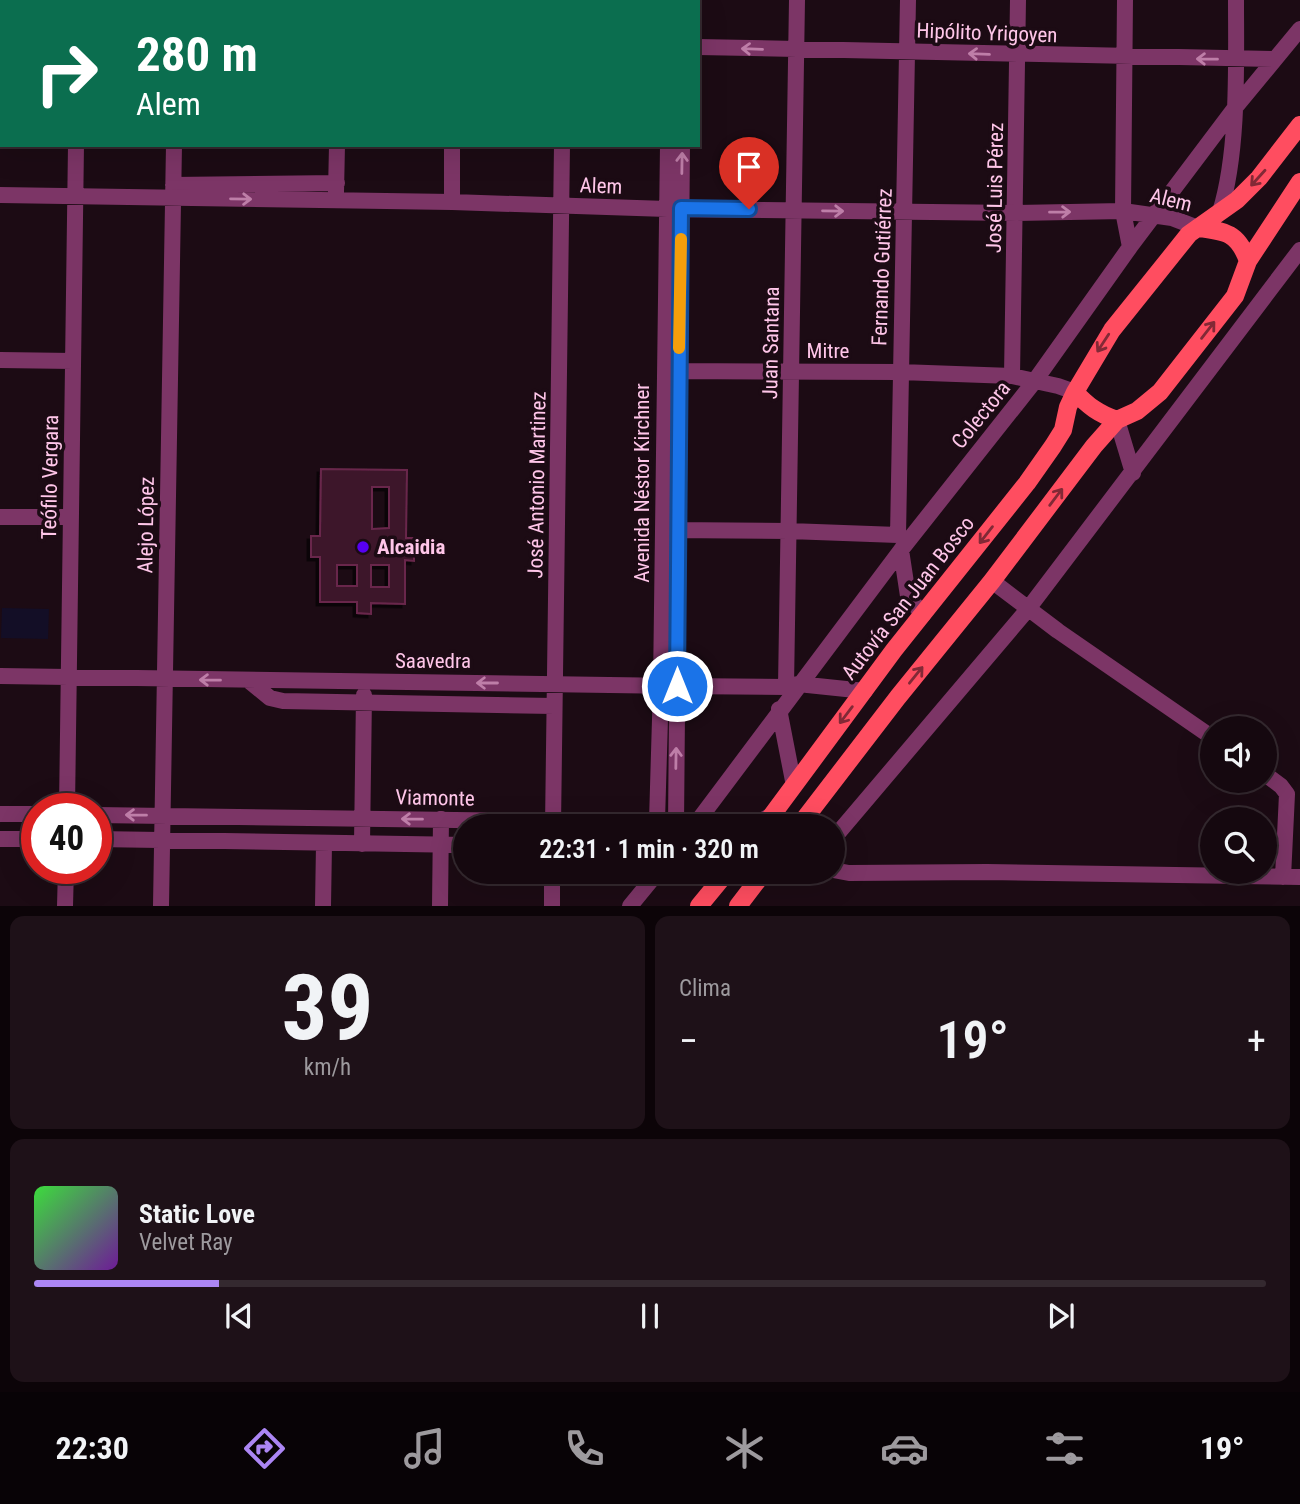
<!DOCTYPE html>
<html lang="es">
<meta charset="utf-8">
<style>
body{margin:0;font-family:"Roboto Condensed",sans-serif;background:#1e1118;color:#f1f3f6;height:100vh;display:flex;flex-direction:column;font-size:26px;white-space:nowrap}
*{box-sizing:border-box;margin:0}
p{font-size:23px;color:#9d9a9e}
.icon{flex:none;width:38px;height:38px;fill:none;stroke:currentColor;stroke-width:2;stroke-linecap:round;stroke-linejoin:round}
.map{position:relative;height:906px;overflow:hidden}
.side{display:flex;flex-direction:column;gap:10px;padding:10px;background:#0c0408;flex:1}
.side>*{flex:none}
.hud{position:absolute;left:0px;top:0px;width:700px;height:147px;box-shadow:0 7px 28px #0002,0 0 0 2px #34292f;background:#0b6e4f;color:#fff;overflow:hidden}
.controls{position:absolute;left:1200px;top:716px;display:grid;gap:14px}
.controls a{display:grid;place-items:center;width:77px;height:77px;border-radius:50%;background:#15080f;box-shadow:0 7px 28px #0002,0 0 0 2px #34292f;font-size:35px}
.speed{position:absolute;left:21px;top:793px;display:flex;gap:14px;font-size:35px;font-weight:700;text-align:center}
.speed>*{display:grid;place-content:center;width:91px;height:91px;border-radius:50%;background:#15080f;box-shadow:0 7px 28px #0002,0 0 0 2px #34292f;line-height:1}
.speed .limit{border:10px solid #d22;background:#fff;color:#111}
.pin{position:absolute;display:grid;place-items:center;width:60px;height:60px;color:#fff;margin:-72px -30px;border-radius:50% 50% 50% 0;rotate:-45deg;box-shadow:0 0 7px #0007}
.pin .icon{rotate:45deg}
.me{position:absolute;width:77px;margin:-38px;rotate:0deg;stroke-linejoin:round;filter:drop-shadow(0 0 5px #0008)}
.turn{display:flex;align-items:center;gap:24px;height:147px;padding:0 21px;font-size:32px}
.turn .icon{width:91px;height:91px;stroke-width:2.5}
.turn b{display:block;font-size:49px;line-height:60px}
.big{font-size:52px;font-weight:600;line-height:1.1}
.side .widget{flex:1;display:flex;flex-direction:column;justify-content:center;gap:10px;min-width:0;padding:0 24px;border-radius:14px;background:#1e1118}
.side .dial{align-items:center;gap:0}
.dial b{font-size:91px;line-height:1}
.song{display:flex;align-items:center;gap:21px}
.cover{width:84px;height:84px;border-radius:10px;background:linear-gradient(135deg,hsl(120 70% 55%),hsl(280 70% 35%))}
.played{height:7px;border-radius:4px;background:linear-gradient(90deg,#ac86f4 15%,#34292f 15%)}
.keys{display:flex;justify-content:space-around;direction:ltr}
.heat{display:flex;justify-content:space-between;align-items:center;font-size:38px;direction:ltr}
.side .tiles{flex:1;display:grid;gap:10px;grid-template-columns:1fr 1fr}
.widget:last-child{grid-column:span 2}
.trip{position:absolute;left:453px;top:814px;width:392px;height:70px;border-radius:35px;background:#15080f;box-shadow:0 7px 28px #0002,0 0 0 2px #34292f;font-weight:600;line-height:70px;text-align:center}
.tab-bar{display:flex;height:112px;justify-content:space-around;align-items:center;background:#080306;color:#9d9a9e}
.tab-bar .icon{width:49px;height:49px}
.tab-bar .current{color:#ac86f4}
.tab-bar b{font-size:32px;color:#f1f3f6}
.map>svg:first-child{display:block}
.green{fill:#130e26}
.building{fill:#3d172b;stroke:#69284b;stroke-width:2;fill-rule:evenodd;filter:url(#shadow)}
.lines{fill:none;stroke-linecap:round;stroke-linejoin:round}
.minor{stroke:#7c3566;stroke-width:16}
.major{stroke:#ff4d60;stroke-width:18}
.oneway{stroke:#be7ea8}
.oneway2{stroke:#822936}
.route-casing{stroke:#114b97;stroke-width:18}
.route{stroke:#1a73e8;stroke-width:12}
.slow{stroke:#f59e0b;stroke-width:12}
.poi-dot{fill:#5700f1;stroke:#1c0b14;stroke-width:2.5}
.labels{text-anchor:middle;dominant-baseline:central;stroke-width:7;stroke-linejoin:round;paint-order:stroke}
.street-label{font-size:21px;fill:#ffc6e9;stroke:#1c0b14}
.poi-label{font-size:21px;font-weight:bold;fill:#ffc6e9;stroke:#1c0b14;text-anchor:start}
</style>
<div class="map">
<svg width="1300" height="906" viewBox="0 0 1300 906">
<defs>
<filter id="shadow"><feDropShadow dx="-3.5" dy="3.5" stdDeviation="0" flood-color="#0009"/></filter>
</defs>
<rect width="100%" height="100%" fill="#1c0b14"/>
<path class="green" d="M2,608L49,609L48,639L1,638Z"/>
<path class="building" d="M321,469L407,470L406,538H414V561L405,560V604L371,603V614L357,613V602H320V557H311V536H320ZM372,487H389V528L372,529ZM337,565H357V586H337ZM371,565H389V587H371Z"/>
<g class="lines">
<path class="minor" d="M1125,0L1123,211L1130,247
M78,2V0
M177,2V0
M239,2V0
M339,2V0
M454,2L455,0
M564,2V0
M669,2V0
M684,2V0
M0,33H2
M698,47L1275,59
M173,185L337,183
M336,192L337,145
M0,195L452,202L667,209L1016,213L1123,211L1172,218L1198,228
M452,202V145
M1220,212C1239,151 1236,64 1236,0
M0,360L73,361
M670,371L900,372L1012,376L1058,386L1075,392
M1012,376L1018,0
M1117,420L1133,473
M0,517H71
M669,530L789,531L898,535L907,541
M898,535L908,0
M901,550L908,596L923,615
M992,581L1058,631L1213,738
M0,676L677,686L786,687L798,684L865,691
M248,680L270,698L283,701L554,706
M786,687L797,0
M779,709L794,786
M1265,774L1281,786L1287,794L1283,877
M67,808L76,145
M0,814H37
M96,815L738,824L759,822L772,815
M657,821L661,685L668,145
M553,826L562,145
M676,826L682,145
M694,826L901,550L1034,382L1130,247L1234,109L1300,29
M0,839H37
M96,839L466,845
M833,839L1028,609L1300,250
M362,844L364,695
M833,870L849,873L987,872L1300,877
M65,906L66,868
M161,906L174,145
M323,906L324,844
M440,906L441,819
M552,906V872
M630,906L658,872"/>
<path class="major" d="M1198,228C1226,231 1238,233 1248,261
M1075,392C1088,406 1099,414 1117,420
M764,826L894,650L1027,483L1053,446L1063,430L1068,407L1075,392L1112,330L1189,234L1237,200L1259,178L1300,125
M799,826L898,697L992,581L1094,446L1117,420L1137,411L1160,392L1235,296L1248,261L1300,182
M699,906L727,872
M738,906L764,872"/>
</g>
<defs><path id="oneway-shaft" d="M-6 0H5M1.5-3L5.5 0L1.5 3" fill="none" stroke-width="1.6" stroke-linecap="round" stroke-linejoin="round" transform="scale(1.75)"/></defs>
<g class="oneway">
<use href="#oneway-shaft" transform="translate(752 49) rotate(-178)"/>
<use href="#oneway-shaft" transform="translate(979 54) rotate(-178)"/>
<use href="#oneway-shaft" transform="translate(1207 59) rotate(-179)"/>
<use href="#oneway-shaft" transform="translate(682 163) rotate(-89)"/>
<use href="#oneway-shaft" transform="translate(241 199) rotate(1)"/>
<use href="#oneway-shaft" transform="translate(833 211) rotate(1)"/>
<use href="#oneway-shaft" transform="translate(1060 212) rotate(-1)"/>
<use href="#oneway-shaft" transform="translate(210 680) rotate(-179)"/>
<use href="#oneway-shaft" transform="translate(487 683) rotate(-180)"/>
<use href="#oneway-shaft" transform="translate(676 758) rotate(-89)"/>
<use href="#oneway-shaft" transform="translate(136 815) rotate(-179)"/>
<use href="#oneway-shaft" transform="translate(412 819) rotate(-179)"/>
</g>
<g class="oneway2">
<use href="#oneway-shaft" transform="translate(1258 178) rotate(132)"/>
<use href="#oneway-shaft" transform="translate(1208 330) rotate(-52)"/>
<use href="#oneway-shaft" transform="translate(1103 343) rotate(123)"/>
<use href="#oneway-shaft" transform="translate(1056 497) rotate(-53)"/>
<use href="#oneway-shaft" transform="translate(986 535) rotate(128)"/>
<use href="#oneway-shaft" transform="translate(916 675) rotate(-51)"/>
<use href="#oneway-shaft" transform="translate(846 715) rotate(127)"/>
</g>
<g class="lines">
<defs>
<path id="route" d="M677,686L681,208L749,209"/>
</defs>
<use href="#route" class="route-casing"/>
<use href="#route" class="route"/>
<path class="slow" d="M679,348L681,239"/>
</g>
<circle class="poi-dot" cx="363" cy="547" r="7"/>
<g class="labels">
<g class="street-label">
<text transform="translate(987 33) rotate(2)">Hipólito Yrigoyen</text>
<text transform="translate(601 186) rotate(2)">Alem</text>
<text transform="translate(995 188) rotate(-89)">José Luis Pérez</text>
<text transform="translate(1171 200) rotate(14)">Alem</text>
<text transform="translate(882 267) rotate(-88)">Fernando Gutiérrez</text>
<text transform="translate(771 343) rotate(-89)">Juan Santana</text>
<text x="828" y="351">Mitre</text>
<text transform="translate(981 415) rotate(-51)">Colectora</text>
<text transform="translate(50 477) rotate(-89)">Teófilo Vergara</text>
<text transform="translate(642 483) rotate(-90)">Avenida Néstor Kirchner</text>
<text transform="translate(537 485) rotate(-89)">José Antonio Martinez</text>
<text transform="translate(146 525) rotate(-89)">Alejo López</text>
<text transform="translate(908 598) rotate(-52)">Autovía San Juan Bosco</text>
<text x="433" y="661">Saavedra</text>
<text transform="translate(435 798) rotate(1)">Viamonte</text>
</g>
<g class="poi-label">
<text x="377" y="547">Alcaidia</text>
</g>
</g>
</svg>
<div class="controls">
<a><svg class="icon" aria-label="sound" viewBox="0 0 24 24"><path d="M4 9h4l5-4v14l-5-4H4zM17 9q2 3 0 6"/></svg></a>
<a><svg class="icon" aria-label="search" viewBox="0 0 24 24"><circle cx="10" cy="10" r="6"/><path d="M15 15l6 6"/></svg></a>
</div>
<div class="speed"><div class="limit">40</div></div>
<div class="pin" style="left:749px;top:209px;background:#d93025"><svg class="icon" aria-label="arrive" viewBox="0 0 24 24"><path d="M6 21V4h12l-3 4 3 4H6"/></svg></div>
<svg class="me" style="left:677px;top:686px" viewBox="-20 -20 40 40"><circle r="17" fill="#1a73e8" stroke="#fff" stroke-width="3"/><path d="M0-11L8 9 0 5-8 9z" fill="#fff"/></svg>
<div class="trip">22:31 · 1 min · 320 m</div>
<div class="hud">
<div class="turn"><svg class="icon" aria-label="right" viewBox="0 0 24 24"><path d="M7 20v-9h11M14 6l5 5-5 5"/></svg><div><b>280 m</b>Alem</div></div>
</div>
</div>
<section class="side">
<div class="tiles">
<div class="widget dial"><b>39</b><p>km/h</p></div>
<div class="widget"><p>Clima</p>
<div class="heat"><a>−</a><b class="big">19°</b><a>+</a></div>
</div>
<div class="widget">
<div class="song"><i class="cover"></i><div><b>Static Love</b><p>Velvet Ray</p></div></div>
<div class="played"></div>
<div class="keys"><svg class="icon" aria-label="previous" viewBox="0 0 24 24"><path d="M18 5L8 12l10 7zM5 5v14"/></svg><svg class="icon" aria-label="pause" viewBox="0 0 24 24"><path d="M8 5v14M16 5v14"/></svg><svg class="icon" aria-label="next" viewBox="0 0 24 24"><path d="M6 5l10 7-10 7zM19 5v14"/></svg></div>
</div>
</div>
</section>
<nav class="tab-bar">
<b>22:30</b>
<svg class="icon current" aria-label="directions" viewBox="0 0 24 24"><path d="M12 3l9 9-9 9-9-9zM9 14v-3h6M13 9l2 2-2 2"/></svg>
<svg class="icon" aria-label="music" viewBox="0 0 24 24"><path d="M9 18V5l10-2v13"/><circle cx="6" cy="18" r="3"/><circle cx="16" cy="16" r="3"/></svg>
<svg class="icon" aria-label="phone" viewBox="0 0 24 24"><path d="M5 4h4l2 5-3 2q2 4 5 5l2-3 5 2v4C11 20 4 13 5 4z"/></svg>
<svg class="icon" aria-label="climate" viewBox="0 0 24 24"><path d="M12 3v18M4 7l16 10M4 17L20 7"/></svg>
<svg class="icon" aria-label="car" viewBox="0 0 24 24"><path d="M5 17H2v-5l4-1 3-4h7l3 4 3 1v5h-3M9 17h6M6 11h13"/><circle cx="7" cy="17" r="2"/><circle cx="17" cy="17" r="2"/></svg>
<svg class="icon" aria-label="filters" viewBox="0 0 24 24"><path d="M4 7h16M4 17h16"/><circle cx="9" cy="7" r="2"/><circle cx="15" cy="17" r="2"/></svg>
<b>19°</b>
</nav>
